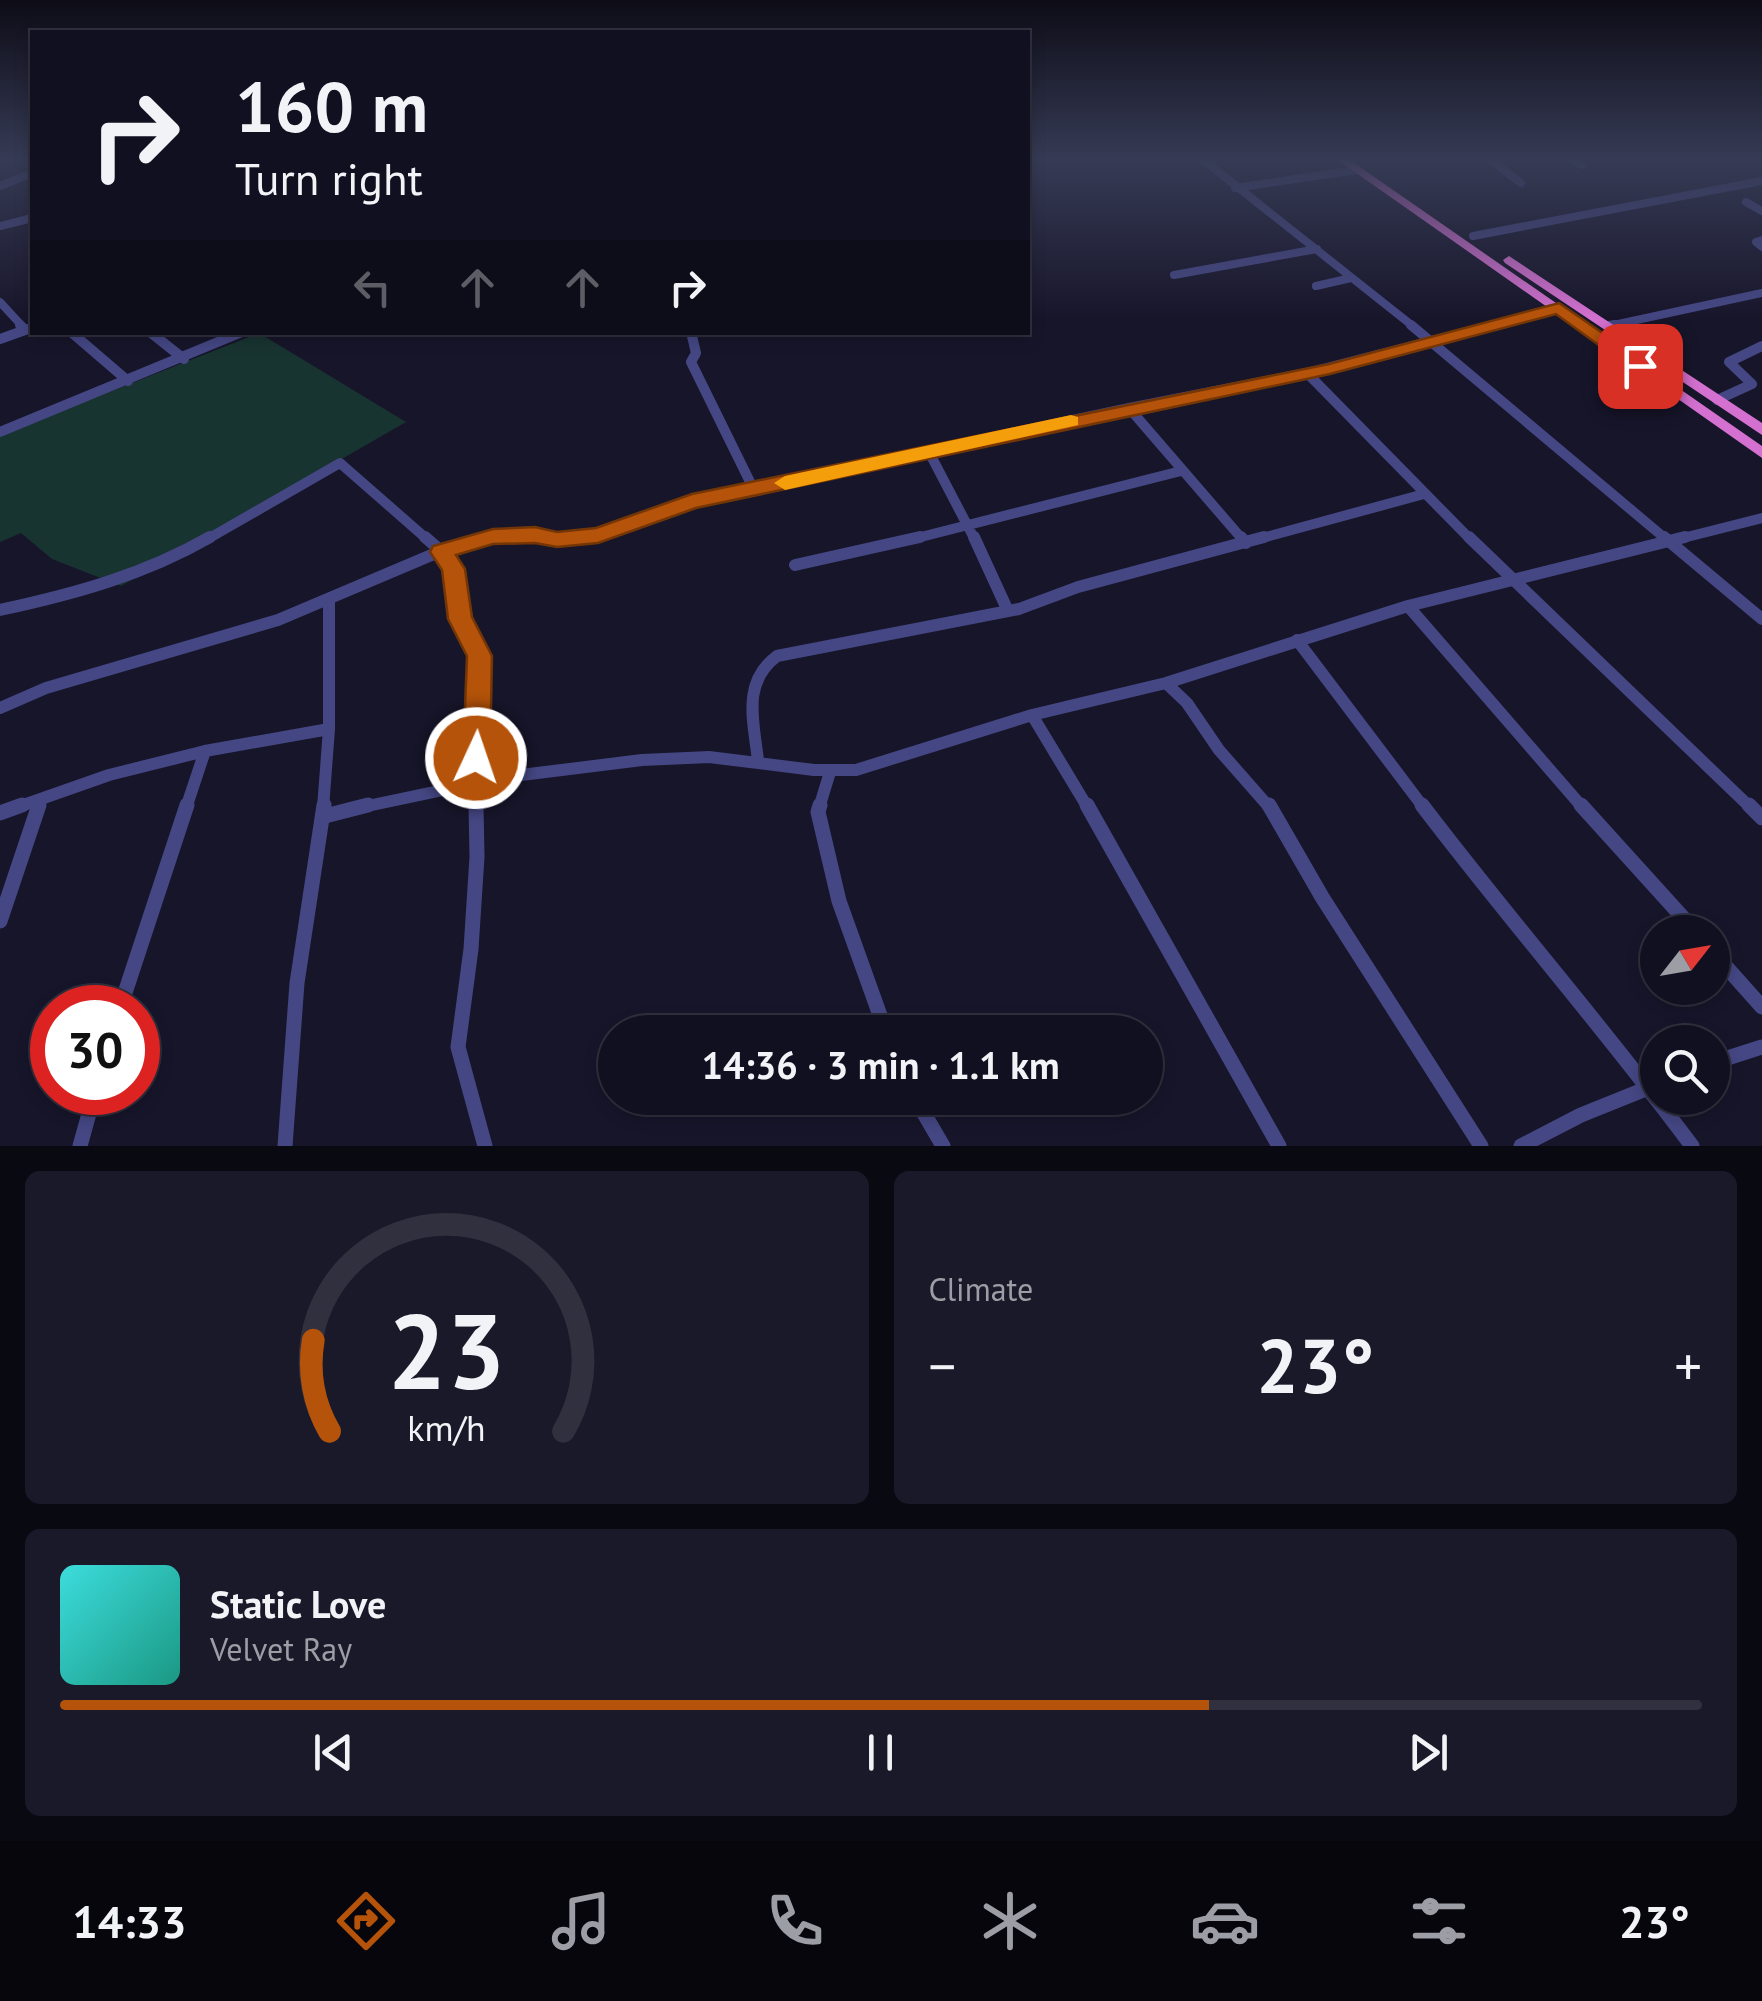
<!DOCTYPE html>
<meta charset="utf-8">
<style>
body{margin:0;font-family:"PT Sans",sans-serif;background:#1a1929;color:#f1f3f6;height:100vh;display:flex;flex-direction:column;font-size:38px;white-space:nowrap}
*{box-sizing:border-box;margin:0}
p{font-size:32px;color:#9c9da5}
.icon{flex:none;width:55px;height:55px;fill:none;stroke:currentColor;stroke-width:2;stroke-linecap:round;stroke-linejoin:round}
.map{position:relative;height:1146px;overflow:hidden}
.side{display:flex;flex-direction:column;gap:25px;padding:25px;background:#090912;flex:1}
.side>*{flex:none}
.guide{position:absolute;left:30px;top:30px;width:1000px;height:305px;border-radius:0px;box-shadow:0 5px 15px #0003,0 0 0 2px #30303e;background:#111020;color:#f1f3f6;overflow:hidden}
.needle{width:65px;rotate:59deg}
.controls{position:absolute;left:1640px;top:915px;display:grid;gap:20px}
.controls a{display:grid;place-items:center;width:90px;height:90px;border-radius:50%;background:#111020;box-shadow:0 5px 15px #0003,0 0 0 2px #30303e;font-size:50px}
.speed{position:absolute;left:30px;top:985px;display:flex;gap:20px;font-size:50px;font-weight:700;text-align:center}
.speed>*{display:grid;place-content:center;width:130px;height:130px;border-radius:50%;background:#111020;box-shadow:0 5px 15px #0003,0 0 0 2px #30303e;line-height:1}
.speed .limit{border:15px solid #d22;background:#fff;color:#111}
.pin{position:absolute;display:grid;place-items:center;width:85px;height:85px;color:#fff;margin:-42px;border-radius:20px;box-shadow:0 5px 15px #0006}
.me{position:absolute;width:110px;margin:-55px;rotate:3deg;stroke-linejoin:round;filter:drop-shadow(0 0 8px #0008)}
.turn{display:flex;align-items:center;gap:35px;height:210px;padding:0 40px;font-size:45px}
.turn .icon{width:130px;height:130px;stroke-width:2.5}
.turn b{display:block;font-size:70px;line-height:85px}
.lanes{display:flex;align-items:center;height:95px;padding:0 40px;background:#0003;justify-content:center;gap:50px;direction:ltr}
.lanes .off{opacity:.35}
.big{font-size:75px;font-weight:600;line-height:1.1}
.side .widget{flex:1;display:flex;flex-direction:column;justify-content:center;gap:15px;min-width:0;padding:0 35px;border-radius:15px;background:#1a1929}
.side .dial{align-items:center;gap:0}
.dial svg{height:260px;overflow:visible;fill:none;stroke:#30303e;stroke-width:7;stroke-linecap:round;text-anchor:middle}
.dial text{fill:#f1f3f6;stroke:none}
.song{display:flex;align-items:center;gap:30px}
.cover{width:120px;height:120px;border-radius:15px;background:linear-gradient(135deg,hsl(180 70% 55%),hsl(170 70% 35%))}
.played{height:10px;border-radius:5px;background:linear-gradient(90deg,#b45309 70%,#30303e 70%)}
.keys{display:flex;justify-content:space-around;direction:ltr}
.heat{display:flex;justify-content:space-between;align-items:center;font-size:55px;direction:ltr}
.side .tiles{flex:1;display:grid;gap:25px;grid-template-columns:1fr 1fr}
.widget:last-child{grid-column:span 2}
.trip{position:absolute;left:598px;top:1015px;width:565px;height:100px;border-radius:50px;background:#111020;box-shadow:0 5px 15px #0003,0 0 0 2px #30303e;font-weight:600;line-height:100px;text-align:center}
.tab-bar{display:flex;height:160px;justify-content:space-around;align-items:center;background:#07060d;color:#9c9da5}
.tab-bar .icon{width:70px;height:70px}
.tab-bar .current{color:#b45309}
.tab-bar b{font-size:45px;color:#f1f3f6}
.map>svg:first-child{display:block}
.green{fill:#183431}
.lines{fill:none;stroke-linecap:round;stroke-linejoin:round}
.minor-far3{stroke:#454784;stroke-width:8}
.minor-far2{stroke:#454784;stroke-width:10}
.minor-far1{stroke:#454784;stroke-width:12}
.minor{stroke:#454784;stroke-width:15}
.trunk{fill:#d470d0;fill-rule:evenodd}
.route{fill:#b45309;stroke:#753606;stroke-width:2.5}
.slow{fill:#f59e0b}
</style>
<div class="map">
<svg width="1762" height="1146" viewBox="0 0 1762 1146">
<rect width="100%" height="100%" fill="#17152a"/>
<path class="green" d="M259,333L406,422L121,586L52,559L21,533L0,542V435Z"/>
<g class="lines">
<path class="minor-far3" d="M1201,158L1414,327
M1488,158L1521,183
M1570,158L1582,165
M0,186L32,173
M1235,188L1356,170
M1746,202L1762,211
M0,226L32,218
M1473,236L1762,181
M1762,240L1756,242L1762,247
M1174,275L1317,249
M1316,286L1351,278
M0,302L23,327
M1609,326L1762,293
M1484,327L1559,308"/>
<path class="minor-far2" d="M20,325L25,330
M1411,325L1667,540
M1609,326L1615,325
M71,332L128,381
M150,332L184,359
M691,332L696,353L691,362L754,490
M0,339L28,329
M1717,400L1752,384L1729,362L1762,346
M0,432L242,332
M929,452L975,540
M206,540L340,463L428,540
M481,540L493,536H597L691,501L1129,408
M909,540L1181,471
M1243,540L1129,408L1307,373
M1255,540L1424,494
M1471,540L1307,373L1494,325
M1675,540L1762,518"/>
<path class="minor-far1" d="M425,537L441,551L489,537
M546,537H583
M974,537L1008,611
M1241,537L1246,543
M1469,537L1751,808
M1664,537L1762,619
M795,565L920,537
M329,601V729
M1408,606L1583,808
M0,610C74,594 144,575 210,537
M1297,640L1424,808
M1166,683L1187,703L1219,750L1270,808
M0,708L46,688L278,620L441,551C459,578 450,596 461,620C467,633 474,642 479,656L476,808
M1032,715L1088,808
M758,761C754,722 741,683 777,656L1019,609L1078,587L1264,537
M15,808L109,775L205,751
M38,808L41,799
M186,808L205,751L329,729L323,808
M358,808L505,777L642,760L709,757L814,770H856L1032,715L1166,683L1408,606L1685,537
M819,808L830,772"/>
<path class="minor" d="M476,805L477,857L471,949L458,1047L485,1146
M820,805L818,812L839,901L886,1032
M1087,805L1279,1146
M1269,805L1322,897L1481,1146
M1422,805C1510,921 1606,1030 1692,1146
M1581,805L1696,932
M1749,805L1762,818
M0,813L22,805
M325,816L368,805
M0,921L39,805
M1712,951L1762,1007
M120,1008L187,805
M1712,1063L1762,1047
M915,1098L943,1146
M80,1146L95,1092
M285,1146L297,983L324,805
M1521,1146L1581,1115L1658,1084"/>
<path class="trunk" d="M1335,158H1347L1762,446V458Z
M1509,256L1762,423V435L1505,263L1503,260Z"/>
</g>
<linearGradient id="sky" x2="0" y2="1"><stop stop-color="#0d0c17"/><stop offset="0.5" stop-color="#363b55"/><stop offset="1" stop-color="#363b55" stop-opacity="0"/></linearGradient>
<rect width="1762" height="319" fill="url(#sky)"/>
<path class="route" d="M1559,303L1646,363V370H1633L1556,314L1330,374L696,508L598,543L557,547L535,543L493,544L456,555L465,569L472,617L492,656L490,758L486,766L476,769L467,766L463,758L467,656L448,619L442,570L430,552L433,546L493,529L535,527L557,532L596,528L692,494L1329,364Z"/>
<path class="slow" d="M1071,415L1078,417V425L785,490L774,483L785,476Z"/>
</svg>
<div class="controls">
<a><svg class="needle" viewBox="-14 -14 28 28"><path d="M0-13l5 13h-10z" fill="#e53935"/><path d="M0 13l5-13h-10z" fill="#9c9da5"/></svg></a>
<a><svg class="icon" aria-label="search" viewBox="0 0 24 24"><circle cx="10" cy="10" r="6"/><path d="M15 15l6 6"/></svg></a>
</div>
<div class="speed"><div class="limit">30</div></div>
<div class="pin" style="left:1640px;top:366px;background:#d93025"><svg class="icon" aria-label="arrive" viewBox="0 0 24 24"><path d="M6 21V4h12l-3 4 3 4H6"/></svg></div>
<svg class="me" style="left:476px;top:758px" viewBox="-20 -20 40 40"><circle r="17" fill="#b45309" stroke="#fff" stroke-width="3"/><path d="M0-11L8 9 0 5-8 9z" fill="#fff"/></svg>
<div class="trip">14:36 · 3 min · 1.1 km</div>
<div class="guide">
<div class="turn"><svg class="icon" aria-label="right" viewBox="0 0 24 24"><path d="M7 20v-9h11M14 6l5 5-5 5"/></svg><div><b>160 m</b>Turn right</div></div>
<div class="lanes"><svg class="icon off" aria-label="left" viewBox="0 0 24 24"><path d="M17 20v-9H6M10 6l-5 5 5 5"/></svg><svg class="icon off" aria-label="ahead" viewBox="0 0 24 24"><path d="M12 20V5M6 11l6-6 6 6"/></svg><svg class="icon off" aria-label="ahead" viewBox="0 0 24 24"><path d="M12 20V5M6 11l6-6 6 6"/></svg><svg class="icon" aria-label="right" viewBox="0 0 24 24"><path d="M7 20v-9h11M14 6l5 5-5 5"/></svg></div>
</div>
</div>
<section class="side">
<div class="tiles">
<div class="widget dial"><svg viewBox="0 0 100 80">
<path d="M14 69A42 42 0 1 1 86 69"/>
<path d="M14 69A42 42 0 0 1 9 41" stroke="#b45309"/>
<text x="50" y="56" font-size="32" font-weight="700">23</text>
<text x="50" y="72" font-size="11">km/h</text>
</svg></div>
<div class="widget"><p>Climate</p>
<div class="heat"><a>−</a><b class="big">23°</b><a>+</a></div>
</div>
<div class="widget">
<div class="song"><i class="cover"></i><div><b>Static Love</b><p>Velvet Ray</p></div></div>
<div class="played"></div>
<div class="keys"><svg class="icon" aria-label="previous" viewBox="0 0 24 24"><path d="M18 5L8 12l10 7zM5 5v14"/></svg><svg class="icon" aria-label="pause" viewBox="0 0 24 24"><path d="M8 5v14M16 5v14"/></svg><svg class="icon" aria-label="next" viewBox="0 0 24 24"><path d="M6 5l10 7-10 7zM19 5v14"/></svg></div>
</div>
</div>
</section>
<nav class="tab-bar">
<b>14:33</b>
<svg class="icon current" aria-label="directions" viewBox="0 0 24 24"><path d="M12 3l9 9-9 9-9-9zM9 14v-3h6M13 9l2 2-2 2"/></svg>
<svg class="icon" aria-label="music" viewBox="0 0 24 24"><path d="M9 18V5l10-2v13"/><circle cx="6" cy="18" r="3"/><circle cx="16" cy="16" r="3"/></svg>
<svg class="icon" aria-label="phone" viewBox="0 0 24 24"><path d="M5 4h4l2 5-3 2q2 4 5 5l2-3 5 2v4C11 20 4 13 5 4z"/></svg>
<svg class="icon" aria-label="climate" viewBox="0 0 24 24"><path d="M12 3v18M4 7l16 10M4 17L20 7"/></svg>
<svg class="icon" aria-label="car" viewBox="0 0 24 24"><path d="M5 17H2v-5l4-1 3-4h7l3 4 3 1v5h-3M9 17h6M6 11h13"/><circle cx="7" cy="17" r="2"/><circle cx="17" cy="17" r="2"/></svg>
<svg class="icon" aria-label="filters" viewBox="0 0 24 24"><path d="M4 7h16M4 17h16"/><circle cx="9" cy="7" r="2"/><circle cx="15" cy="17" r="2"/></svg>
<b>23°</b>
</nav>
